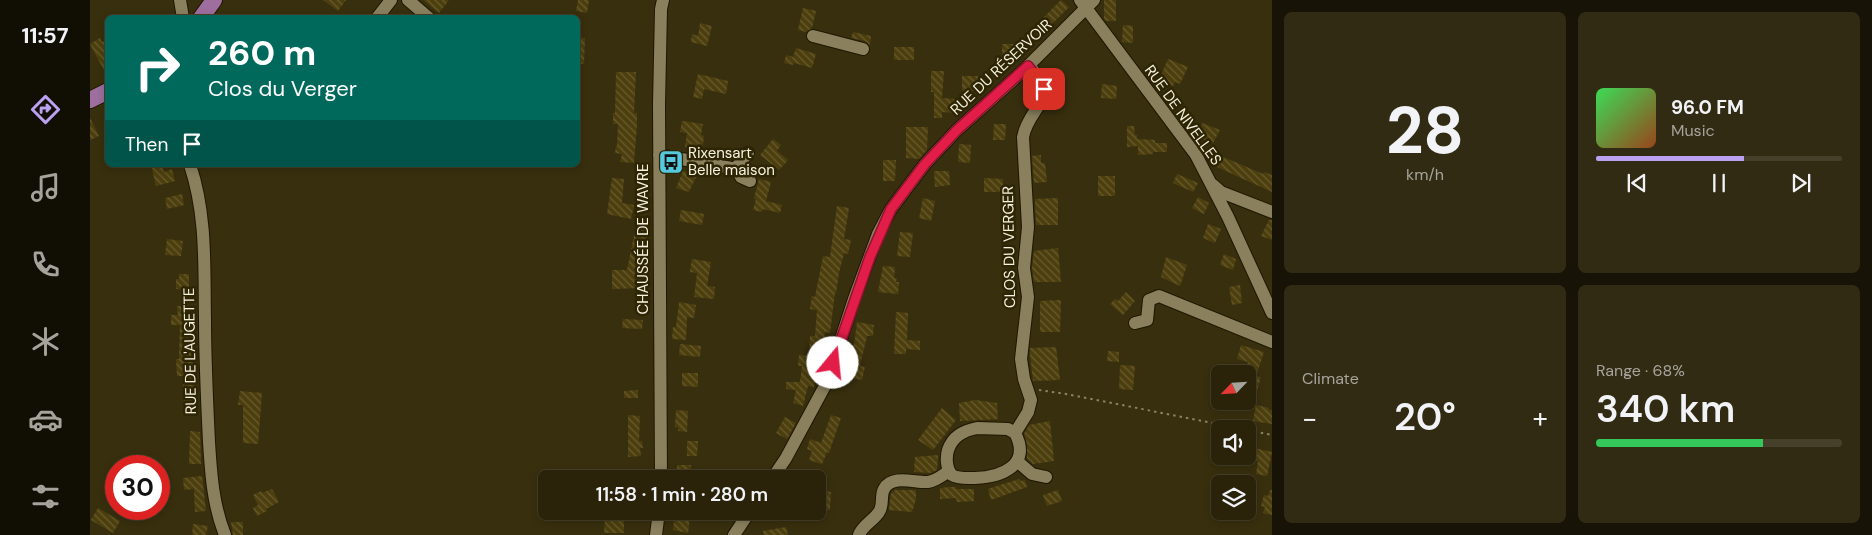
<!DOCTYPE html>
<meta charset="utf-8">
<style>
body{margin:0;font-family:"DM Sans",sans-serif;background:#322b13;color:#f1f3f6;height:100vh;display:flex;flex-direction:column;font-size:19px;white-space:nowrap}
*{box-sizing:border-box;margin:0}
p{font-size:16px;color:#a5a49c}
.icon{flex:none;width:28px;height:28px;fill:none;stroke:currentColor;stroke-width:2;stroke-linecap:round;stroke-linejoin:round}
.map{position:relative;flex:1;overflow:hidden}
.drawer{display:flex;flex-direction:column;gap:12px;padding:12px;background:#171306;width:600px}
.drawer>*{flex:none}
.top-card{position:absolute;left:15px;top:15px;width:475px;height:152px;border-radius:8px;box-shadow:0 2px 8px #0003,0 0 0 1px #46402b;background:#00695c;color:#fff;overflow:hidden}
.needle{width:32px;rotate:245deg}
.fabs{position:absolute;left:1121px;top:365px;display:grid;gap:10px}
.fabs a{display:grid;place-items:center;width:45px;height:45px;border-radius:8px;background:#2a230a;box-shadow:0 2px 8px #0003,0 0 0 1px #46402b;font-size:25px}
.speed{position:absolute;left:15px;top:455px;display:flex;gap:10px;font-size:25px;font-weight:700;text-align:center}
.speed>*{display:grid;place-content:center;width:65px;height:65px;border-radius:50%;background:#2a230a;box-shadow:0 2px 8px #0003,0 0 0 1px #46402b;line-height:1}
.speed .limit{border:8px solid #d22;background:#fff;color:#111}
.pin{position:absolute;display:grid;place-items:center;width:42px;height:42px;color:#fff;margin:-21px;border-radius:10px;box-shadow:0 2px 8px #0006}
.me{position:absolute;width:55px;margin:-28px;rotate:17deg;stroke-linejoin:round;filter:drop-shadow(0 0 4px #0008)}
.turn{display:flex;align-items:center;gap:18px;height:105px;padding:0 20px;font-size:22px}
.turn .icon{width:65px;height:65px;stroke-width:2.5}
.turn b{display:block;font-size:35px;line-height:42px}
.then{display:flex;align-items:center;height:48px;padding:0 20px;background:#0003;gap:10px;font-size:19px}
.big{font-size:38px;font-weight:600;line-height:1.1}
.drawer .widget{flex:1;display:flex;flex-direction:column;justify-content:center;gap:8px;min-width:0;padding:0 18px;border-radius:8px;background:#322b13}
.drawer .dial{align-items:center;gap:0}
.dial b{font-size:65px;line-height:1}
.song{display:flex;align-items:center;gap:15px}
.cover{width:60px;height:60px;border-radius:8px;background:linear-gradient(135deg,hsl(130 70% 55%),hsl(20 70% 35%))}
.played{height:5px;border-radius:2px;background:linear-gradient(90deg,#bca0f2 60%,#46402b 60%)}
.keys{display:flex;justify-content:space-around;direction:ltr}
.heat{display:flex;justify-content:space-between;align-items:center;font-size:28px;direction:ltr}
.charge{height:8px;border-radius:4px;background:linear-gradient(90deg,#34c759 68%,#46402b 0)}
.drawer .tiles{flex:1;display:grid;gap:12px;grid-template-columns:repeat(2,1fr)}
.trip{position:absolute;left:448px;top:470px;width:288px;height:50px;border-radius:8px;background:#2a230a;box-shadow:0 2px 8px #0003,0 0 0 1px #46402b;font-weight:600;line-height:50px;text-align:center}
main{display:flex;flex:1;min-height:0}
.dock{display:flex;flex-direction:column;width:90px;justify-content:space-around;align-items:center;background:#110e04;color:#a5a49c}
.dock .icon{width:35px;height:35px}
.dock .on{color:#bca0f2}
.dock b{font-size:22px;color:#f1f3f6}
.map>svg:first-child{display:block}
.building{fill:url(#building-back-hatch)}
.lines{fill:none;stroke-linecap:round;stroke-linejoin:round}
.minor-casing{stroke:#1e1701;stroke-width:14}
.major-casing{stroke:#1e1701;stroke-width:18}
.path{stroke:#898267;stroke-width:2;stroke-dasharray:2.5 4;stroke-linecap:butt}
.minor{stroke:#8a805e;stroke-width:12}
.major{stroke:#9e6e9e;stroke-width:16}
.route-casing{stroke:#92132f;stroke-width:12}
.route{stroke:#e11d48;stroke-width:9}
.labels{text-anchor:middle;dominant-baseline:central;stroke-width:5;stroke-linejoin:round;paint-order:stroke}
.street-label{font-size:15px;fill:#f7f2df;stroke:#2e2504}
.poi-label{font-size:15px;fill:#f7f2df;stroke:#2e2504;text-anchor:start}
</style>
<main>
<nav class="dock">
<b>11:57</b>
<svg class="icon on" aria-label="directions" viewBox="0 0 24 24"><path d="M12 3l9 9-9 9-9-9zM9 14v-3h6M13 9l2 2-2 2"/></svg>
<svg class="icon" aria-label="music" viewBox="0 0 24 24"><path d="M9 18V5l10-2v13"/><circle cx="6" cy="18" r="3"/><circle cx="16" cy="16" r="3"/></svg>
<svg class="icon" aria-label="phone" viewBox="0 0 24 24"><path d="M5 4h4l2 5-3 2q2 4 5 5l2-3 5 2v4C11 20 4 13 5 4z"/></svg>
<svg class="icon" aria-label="climate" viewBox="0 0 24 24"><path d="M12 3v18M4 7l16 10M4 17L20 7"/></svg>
<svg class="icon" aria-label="car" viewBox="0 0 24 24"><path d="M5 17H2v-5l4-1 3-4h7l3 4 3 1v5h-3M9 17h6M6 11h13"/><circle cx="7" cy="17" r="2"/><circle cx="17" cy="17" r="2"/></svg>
<svg class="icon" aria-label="filters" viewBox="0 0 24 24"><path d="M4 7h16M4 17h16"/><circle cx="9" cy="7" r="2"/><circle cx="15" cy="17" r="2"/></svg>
</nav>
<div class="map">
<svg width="1182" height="535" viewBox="0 0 1182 535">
<defs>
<pattern id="building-back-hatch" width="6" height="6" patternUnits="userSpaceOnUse" patternTransform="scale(1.25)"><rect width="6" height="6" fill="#4d3f0d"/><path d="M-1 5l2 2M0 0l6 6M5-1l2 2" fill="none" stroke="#675b30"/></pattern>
</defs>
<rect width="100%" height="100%" fill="#382f0e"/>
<path class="building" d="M233,0H256L248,11Z
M333,0H359L349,13Z
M488,0H499L497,13L486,11Z
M971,0L979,7L950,36L942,29Z
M1014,0H1026V21H1016L1014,19Z
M713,8L726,11L722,28L716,32L708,30Z
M610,23L622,26L617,46L601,42L602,34L608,36Z
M1033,25L1043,26V43L1032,42Z
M763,32L781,36L780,45L775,41L761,38Z
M10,38L12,42L18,39V78L0,44Z
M488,38H495L494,64H488Z
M912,44H924V60L912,59Z
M804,47H824V60H804Z
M706,48L726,54L722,68L704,63L703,65L694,63L696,55L703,57Z
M1078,59L1098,67L1090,84L1085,82L1083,86L1069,80Z
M841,71H854L852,98L865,99L864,113L852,112V118H844V92H841Z
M526,72H546L544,113H547V125L544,163L530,162L532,154L525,153L526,146H527L528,124H523V113H525Z
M608,74L638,81L636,94L614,89L612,99L603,97Z
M872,76H888L887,91H872Z
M1012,84L1027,86L1026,99L1011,98Z
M0,118L9,136L0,140Z
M592,121L613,124L611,135L614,136L613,145L609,144L608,149L595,147L597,133L590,132Z
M1112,123L1130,130L1123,143L1107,137Z
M904,124H916L915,140H903Z
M1037,126H1044L1045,135H1047V139L1065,140V143H1077V152H1063V154L1048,155V146L1037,147Z
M816,127H838L837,150L829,159L816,158Z
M683,139L691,145L687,151L698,160L689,170L670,155Z
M869,144L881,145L880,163L868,162Z
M951,155V163H955L957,182L944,183L942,156Z
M1131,156L1173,174L1174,172L1182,175V192L1127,167Z
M793,160H806L805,181H793Z
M61,165H72L74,172L82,169L85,181L66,186Z
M593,171L607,175L599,192L586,188Z
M844,171H859L860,185L845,187Z
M1087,174L1108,183L1103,192L1083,183Z
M1008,176H1025V196H1008Z
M522,178L534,179L532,203L544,205L541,219L517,214Z
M894,178L913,179V192H894Z
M669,179L681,182L676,201L692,205L690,213L673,209L672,212L663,210L666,199L664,198Z
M92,194L94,205L77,209L75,198Z
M1108,197L1119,203L1114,214L1102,208Z
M833,198L845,201L841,221L829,218Z
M968,198V225H946L945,199Z
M747,206L759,208L754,239L761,240L758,254L754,253L749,273L746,293H745L740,333L735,332L733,352L730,351L724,387L718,386L713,406L703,403L706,390L696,389V382H710L712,366H708L709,355L719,356L720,336H725L727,310L720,309L722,296L725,297L733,256L740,257Z
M591,210L614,214L612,225L589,221Z
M1179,220H1182V240L1171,236Z
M1118,224L1131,229L1125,243L1113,238Z
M546,226L559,228L554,252L559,253L557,262L551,261V288L522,289V270H537Z
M810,232L823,233L820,257L807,256Z
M77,239L93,241L91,256L75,255Z
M968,248L971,282H944L942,268L944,251Z
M1134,254L1146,259L1143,270L1130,265Z
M1076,257L1097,265L1090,286L1071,277Z
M602,259L621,262L617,286L625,287L624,299L604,297L607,273L600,272Z
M793,266L805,267L804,278H807L806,282H809L808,294L788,292Z
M89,274H99V290L86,289V279H89Z
M1150,285L1152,303L1142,305L1139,287Z
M1036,292L1045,301L1033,315L1020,304L1025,299L1028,301Z
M971,300L970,332H950V301Z
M589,302L606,305L604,318L597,317L596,340L582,339L583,327H586Z
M87,306H100L99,339H101V358H103L105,404H94L93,376H87L86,359H89L90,325H81V315H88Z
M806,312L818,313L817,340L830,341V350L816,349V354H804Z
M533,319L553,320L552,329L532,328Z
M767,322L784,325L783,336H777L770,366L775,367L772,380L751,376L753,366H755L758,344L764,345Z
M590,344L611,346L610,357L589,355Z
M1151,345L1174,352L1166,376L1171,377L1167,391L1158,389V374H1154L1158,362L1147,359Z
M966,347L970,380L943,381L940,354V348Z
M1018,351L1029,352V362L1017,361Z
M1030,365L1045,366L1043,390L1029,389Z
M592,373H608V387L592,386Z
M548,390V398H534V391Z
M150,391L172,393L168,444L153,443V405H148Z
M885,400L907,403L908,419L870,421L869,403Z
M1166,405L1179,408V410H1182V424L1163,421Z
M852,408L866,420L843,450L828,440Z
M586,410L598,411L597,432L588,431V427H585Z
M538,415L550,416L549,441H552L553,448H550L551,456L538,457Z
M741,415L751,418L739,453L737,452L732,464L719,460L722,451L717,449L720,439L731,443Z
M695,417L706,423L697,439L686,433Z
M960,421L964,461L943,464L937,458V444L934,434L939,425Z
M100,431L110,432L111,464H99Z
M597,441H608L607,456H597Z
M1164,448L1182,452L1177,476L1166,474L1168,461L1162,460Z
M848,455L847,470L840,473L824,472L825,457Z
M587,465H601L600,479H587Z
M112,476L116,511L105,512L104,489L94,490L93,478Z
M929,479L930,481L935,480L937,487L901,500L898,489Z
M859,487H866V489H884V501L867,502L866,498L850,499V488Z
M182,489L189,502L176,509L177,511L167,516L163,508L168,505L163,495L171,491L172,493Z
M726,489L741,492L740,510H726Z
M805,490H826V499L822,512L799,510L801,494Z
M968,490L972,501L957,506L953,495Z
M1180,490H1182V515L1173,513L1175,507L1171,506L1174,495L1178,496Z
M8,508L30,521L23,533L1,520Z
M585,511H601L598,533L583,530Z
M515,518L534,519V533H514Z
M141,522H153V535H143Z
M103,524L118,526L116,535H102Z
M696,527L698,535H673V531Z"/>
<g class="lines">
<defs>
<path id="minor" d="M90,0L93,18
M318,0L339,18
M990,0L1106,155L1138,217L1182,313
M287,18L301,0
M723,36L773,49
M569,155L647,169L651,177L660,181
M100,165C117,215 114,268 115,320C115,360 117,401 119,442C121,474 123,505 135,535
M645,169L658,153
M1123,185L1131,192L1182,212
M1045,323L1057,320L1059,300L1069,296L1182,342
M887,428L918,429L925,433C942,465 912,477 885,478C878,478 868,479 862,475C856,469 856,457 858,450C863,436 873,431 887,428Z
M925,433L938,412L941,400L934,379L931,359L938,297L934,268L938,227L933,137C939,105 972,100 939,66
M927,461L942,474L956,477
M571,479L569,104L571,9L573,0
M682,479L696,458L737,382L764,299L788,234L801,209L835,164L867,130L934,70L1004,0
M566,535L569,511
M644,535L660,511
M769,535C772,526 784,520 789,512C794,505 790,496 794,489C802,474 825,483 838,482C846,481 853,475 859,471"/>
<path id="major" d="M111,18L124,0
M0,100L18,91"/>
</defs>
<use href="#minor" class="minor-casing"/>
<use href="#major" class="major-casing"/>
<path class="path" d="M949,390L976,394L1153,429
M1158,430L1182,435"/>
<use href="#minor" class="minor"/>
<use href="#major" class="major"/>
</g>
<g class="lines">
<defs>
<path id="route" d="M743,363L780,257L801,209L835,164L867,130L938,66L950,81L954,89"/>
</defs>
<use href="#route" class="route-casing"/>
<use href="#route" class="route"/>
</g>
<defs>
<symbol id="bus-square" viewBox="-11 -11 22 22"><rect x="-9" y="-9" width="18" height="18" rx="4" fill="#55cadf" stroke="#2e2504"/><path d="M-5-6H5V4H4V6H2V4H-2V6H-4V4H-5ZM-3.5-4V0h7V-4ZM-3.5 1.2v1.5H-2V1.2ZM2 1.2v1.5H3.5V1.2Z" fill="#111"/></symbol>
</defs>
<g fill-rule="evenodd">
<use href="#bus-square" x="567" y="148" width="28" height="28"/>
</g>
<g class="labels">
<g class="street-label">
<text transform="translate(911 67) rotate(-43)">RUE DU RÉSERVOIR</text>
<text transform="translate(1093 115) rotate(54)">RUE DE NIVELLES</text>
<text transform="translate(553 239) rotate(-90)">CHAUSSÉE DE WAVRE</text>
<text transform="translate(919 247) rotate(-91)">CLOS DU VERGER</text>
<text transform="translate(100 351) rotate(-91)">RUE DE L'AUGETTE</text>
</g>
<g class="poi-label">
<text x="598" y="153">Rixensart<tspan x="598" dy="17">Belle maison</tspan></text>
</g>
</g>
</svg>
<div class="fabs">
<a><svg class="needle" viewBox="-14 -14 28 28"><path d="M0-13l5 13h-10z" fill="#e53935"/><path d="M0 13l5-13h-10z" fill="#a5a49c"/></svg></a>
<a><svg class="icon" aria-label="sound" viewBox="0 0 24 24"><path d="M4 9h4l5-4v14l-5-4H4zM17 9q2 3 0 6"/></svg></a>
<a><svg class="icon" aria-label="layers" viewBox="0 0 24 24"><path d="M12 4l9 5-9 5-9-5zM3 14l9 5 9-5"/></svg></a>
</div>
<div class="speed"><div class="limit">30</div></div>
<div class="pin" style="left:954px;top:89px;background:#d93025"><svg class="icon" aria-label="arrive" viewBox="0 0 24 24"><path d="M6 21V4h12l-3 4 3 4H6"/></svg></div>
<svg class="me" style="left:743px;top:363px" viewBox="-20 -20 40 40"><circle r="19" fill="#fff"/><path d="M0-13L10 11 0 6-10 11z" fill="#e11d48"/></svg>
<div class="trip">11:58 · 1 min · 280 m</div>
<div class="top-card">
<div class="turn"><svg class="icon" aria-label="right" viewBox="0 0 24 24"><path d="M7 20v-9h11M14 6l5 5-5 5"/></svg><div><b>260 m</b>Clos du Verger</div></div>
<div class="then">Then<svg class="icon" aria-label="arrive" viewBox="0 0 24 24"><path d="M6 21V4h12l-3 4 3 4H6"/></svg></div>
</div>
</div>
<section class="drawer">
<div class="tiles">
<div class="widget dial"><b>28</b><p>km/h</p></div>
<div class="widget">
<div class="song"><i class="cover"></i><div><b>96.0 FM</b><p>Music</p></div></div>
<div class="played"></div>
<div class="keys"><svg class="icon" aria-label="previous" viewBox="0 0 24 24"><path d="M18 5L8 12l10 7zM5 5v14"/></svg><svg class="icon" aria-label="pause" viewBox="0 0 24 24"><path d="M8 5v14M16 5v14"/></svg><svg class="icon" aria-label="next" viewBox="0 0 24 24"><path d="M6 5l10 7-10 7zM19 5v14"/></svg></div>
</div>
<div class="widget"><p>Climate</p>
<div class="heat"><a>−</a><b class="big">20°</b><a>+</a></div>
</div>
<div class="widget"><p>Range · 68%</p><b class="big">340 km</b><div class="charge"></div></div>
</div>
</section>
</main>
